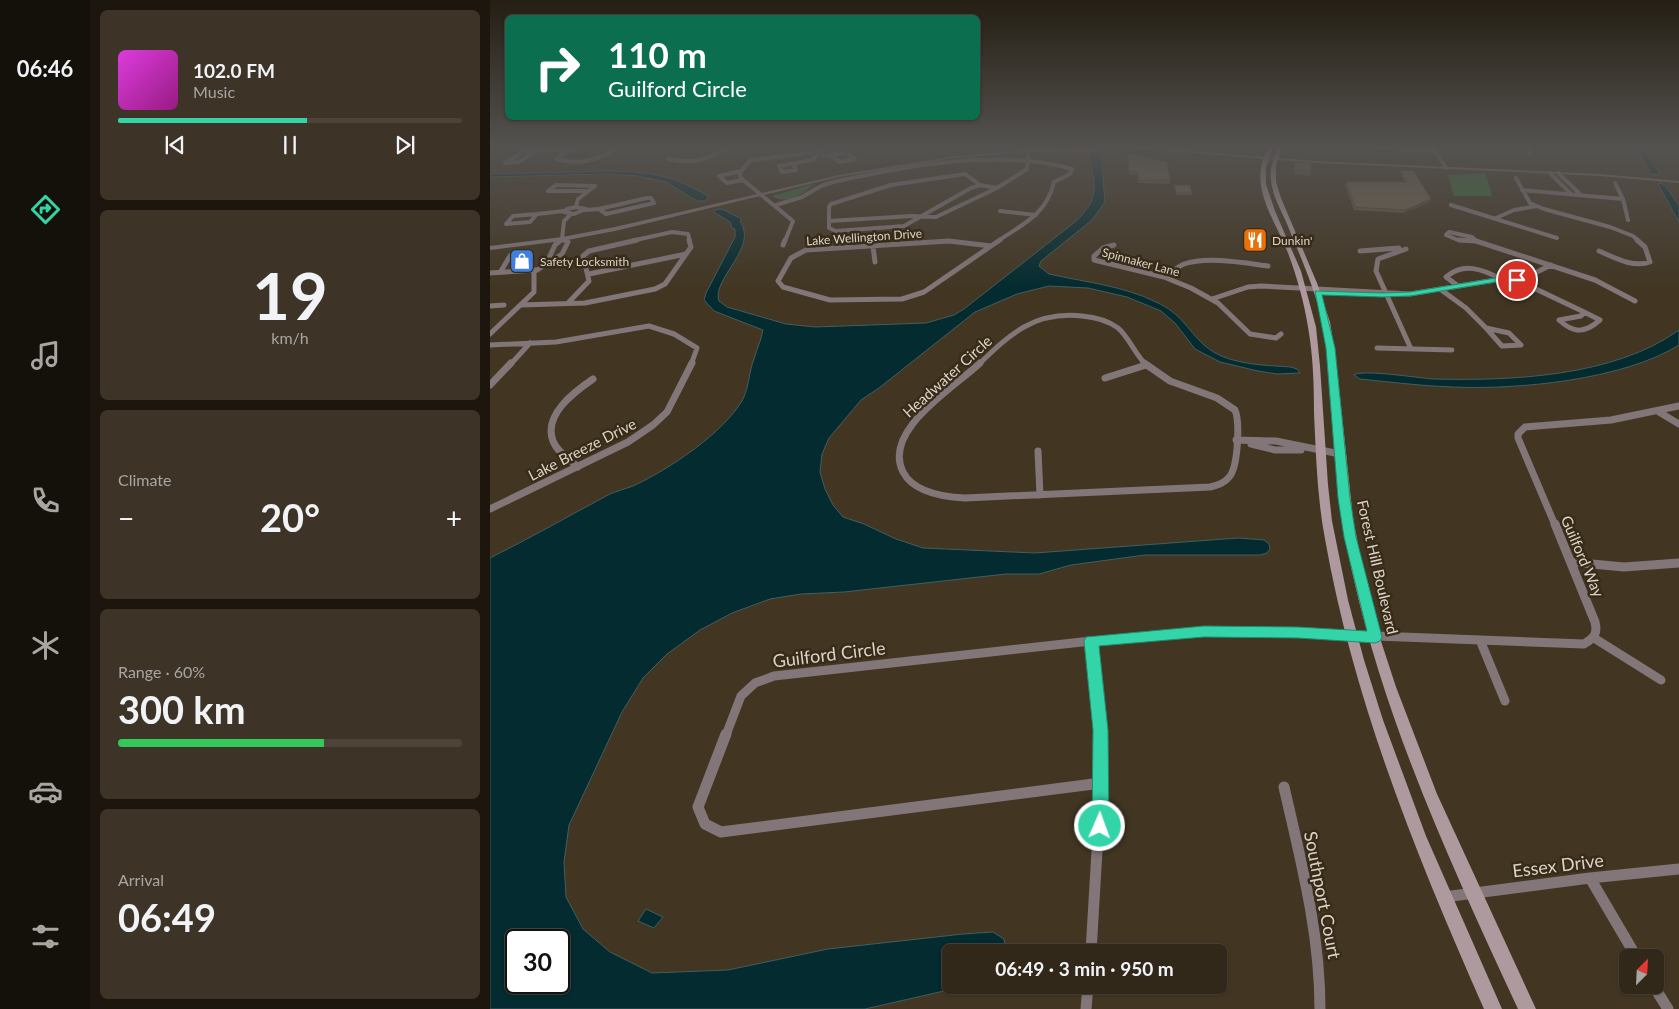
<!DOCTYPE html>
<meta charset="utf-8">
<style>
body{margin:0;font-family:Lato,sans-serif;background:#3d3427;color:#f1f3f6;height:100vh;display:flex;flex-direction:column;font-size:19px;white-space:nowrap}
*{box-sizing:border-box;margin:0}
p{font-size:16px;color:#a8a6a2}
.icon{flex:none;width:28px;height:28px;fill:none;stroke:currentColor;stroke-width:2;stroke-linecap:round;stroke-linejoin:round}
.map{position:relative;flex:1;overflow:hidden}
.drawer{display:flex;flex-direction:column;gap:10px;padding:10px;background:#1c160e;width:400px}
.drawer>*{flex:none}
.top-card{position:absolute;left:15px;top:15px;width:475px;height:105px;border-radius:8px;box-shadow:0 1px 4px #0004,0 0 0 1px #4d4439;background:#0b6e4f;color:#fff;overflow:hidden}
.needle{width:32px;rotate:24deg}
.buttons{position:absolute;left:1129px;top:949px;display:grid;gap:10px}
.buttons a{display:grid;place-items:center;width:45px;height:45px;border-radius:8px;background:#32281a;box-shadow:0 1px 4px #0004,0 0 0 1px #4d4439;font-size:25px}
.speed{position:absolute;left:15px;top:929px;display:flex;gap:10px;font-size:25px;font-weight:700;text-align:center}
.speed>*{display:grid;place-content:center;width:65px;height:65px;border-radius:50%;background:#32281a;box-shadow:0 1px 4px #0004,0 0 0 1px #4d4439;line-height:1}
.speed .limit{border:2px solid #111;border-radius:8px;background:#fff;color:#111}
.pin{position:absolute;display:grid;place-items:center;width:42px;height:42px;color:#fff;margin:-21px;border:2px solid #fff;border-radius:50%;box-shadow:0 1px 5px #0007}
.me{position:absolute;width:55px;margin:-28px;rotate:2deg;stroke-linejoin:round;filter:drop-shadow(0 0 4px #0008)}
.turn{display:flex;align-items:center;gap:18px;height:105px;padding:0 20px;font-size:22px}
.turn .icon{width:65px;height:65px;stroke-width:2.5}
.turn b{display:block;font-size:35px;line-height:42px}
.big{font-size:38px;font-weight:700;line-height:1.1}
.drawer .card{flex:1;display:flex;flex-direction:column;justify-content:center;gap:8px;min-width:0;padding:0 18px;border-radius:8px;background:#3d3427}
.drawer .dial{align-items:center;gap:0}
.dial b{font-size:65px;line-height:1}
.song{display:flex;align-items:center;gap:15px}
.cover{width:60px;height:60px;border-radius:8px;background:linear-gradient(135deg,hsl(300 70% 55%),hsl(310 70% 35%))}
.played{height:5px;border-radius:2px;background:linear-gradient(90deg,#33d4a8 55%,#4d4439 55%)}
.keys{display:flex;justify-content:space-around;direction:ltr}
.heat{display:flex;justify-content:space-between;align-items:center;font-size:28px;direction:ltr}
.charge{height:8px;border-radius:4px;background:linear-gradient(90deg,#34c759 60%,#4d4439 0)}
.trip{position:absolute;left:452px;top:944px;width:285px;height:50px;border-radius:8px;background:#32281a;box-shadow:0 1px 4px #0004,0 0 0 1px #4d4439;font-weight:700;line-height:50px;text-align:center}
main{display:flex;flex:1;min-height:0}
.tabs{display:flex;flex-direction:column;width:90px;justify-content:space-around;align-items:center;background:#14100a;color:#a8a6a2}
.tabs .icon{width:35px;height:35px}
.tabs .selected{color:#33d4a8}
.tabs b{font-size:22px;color:#f1f3f6}
.map>svg:first-child{display:block}
.green{fill:#3c6e39}
.water{fill:#032b30;stroke:#445d5e;fill-rule:evenodd}
.lines{fill:none;stroke-linecap:round;stroke-linejoin:round}
.minor-far4{stroke:#837679;stroke-width:4}
.minor-far3{stroke:#837679;stroke-width:5}
.minor-far2{stroke:#837679;stroke-width:7}
.minor-far1{stroke:#837679;stroke-width:9}
.minor{stroke:#837679;stroke-width:11}
.tertiary{fill:#837679;fill-rule:evenodd}
.secondary{fill:#ad999e;fill-rule:evenodd}
.wall{fill:#615644}
.shaded-wall{fill:#4f4637}
.building{fill:#71644f;stroke:#4f4637}
.route{fill:#33d4a8;stroke:#218a6d}
.labels{text-anchor:middle;dominant-baseline:central;stroke-width:5;stroke-linejoin:round;paint-order:stroke}
.far-street-label{font-size:12px;fill:#dbd3c8;stroke:#382c19}
.far-poi-label{font-size:12px;fill:#dbd3c8;stroke:#382c19;text-anchor:start}
.street-label{font-size:15px;fill:#dbd3c8;stroke:#382c19}
.near-street-label{font-size:18px;fill:#dbd3c8;stroke:#382c19}
</style>
<main>
<nav class="tabs">
<b>06:46</b>
<svg class="icon selected" aria-label="directions" viewBox="0 0 24 24"><path d="M12 3l9 9-9 9-9-9zM9 14v-3h6M13 9l2 2-2 2"/></svg>
<svg class="icon" aria-label="music" viewBox="0 0 24 24"><path d="M9 18V5l10-2v13"/><circle cx="6" cy="18" r="3"/><circle cx="16" cy="16" r="3"/></svg>
<svg class="icon" aria-label="phone" viewBox="0 0 24 24"><path d="M5 4h4l2 5-3 2q2 4 5 5l2-3 5 2v4C11 20 4 13 5 4z"/></svg>
<svg class="icon" aria-label="climate" viewBox="0 0 24 24"><path d="M12 3v18M4 7l16 10M4 17L20 7"/></svg>
<svg class="icon" aria-label="car" viewBox="0 0 24 24"><path d="M5 17H2v-5l4-1 3-4h7l3 4 3 1v5h-3M9 17h6M6 11h13"/><circle cx="7" cy="17" r="2"/><circle cx="17" cy="17" r="2"/></svg>
<svg class="icon" aria-label="filters" viewBox="0 0 24 24"><path d="M4 7h16M4 17h16"/><circle cx="9" cy="7" r="2"/><circle cx="15" cy="17" r="2"/></svg>
</nav>
<section class="drawer">
<div class="card">
<div class="song"><i class="cover"></i><div><b>102.0 FM</b><p>Music</p></div></div>
<div class="played"></div>
<div class="keys"><svg class="icon" aria-label="previous" viewBox="0 0 24 24"><path d="M18 5L8 12l10 7zM5 5v14"/></svg><svg class="icon" aria-label="pause" viewBox="0 0 24 24"><path d="M8 5v14M16 5v14"/></svg><svg class="icon" aria-label="next" viewBox="0 0 24 24"><path d="M6 5l10 7-10 7zM19 5v14"/></svg></div>
</div>
<div class="card dial"><b>19</b><p>km/h</p></div>
<div class="card"><p>Climate</p>
<div class="heat"><a>−</a><b class="big">20°</b><a>+</a></div>
</div>
<div class="card"><p>Range · 60%</p><b class="big">300 km</b><div class="charge"></div></div>
<div class="card"><p>Arrival</p><b class="big">06:49</b></div>
</section>
<div class="map">
<svg width="1189" height="1009" viewBox="0 0 1189 1009">
<rect width="100%" height="100%" fill="#423623"/>
<path class="green" d="M996,173L1002,196H964L958,175Z
M324,184C313,194 296,205 282,196Z"/>
<path class="water" d="M1145,146H1153L1170,175L1161,174Z
M601,152L611,154L615,202L602,220L551,261L549,266L559,274C595,282 634,286 666,302C692,314 695,327 714,345C736,365 773,365 801,367L807,369L810,373L787,374L768,371L730,362L705,349L685,323L671,311L637,297L598,288L559,286L527,294L485,312L389,388L371,400L339,438L332,454L330,472L335,489L343,505L353,517L374,524L406,539L433,548L545,553L748,538L774,540L779,544L780,549L777,553L770,555H655L581,565L549,574H516L354,592L311,594L280,599L242,613L210,630L177,654L153,678L132,712L79,825L74,862L76,897L93,929L120,952L162,973L238,970L338,949L473,934L503,932L514,939L516,952H461V985H480L375,1009H0V558C40,538 79,516 118,495C126,491 135,489 143,486C178,470 234,433 253,399C259,387 259,371 264,359C267,348 271,341 273,330L224,311L214,300L216,293L245,237V229L242,228L240,222L224,212V210L232,209L252,219L250,221C269,248 221,279 229,301L237,307L296,324L325,327L436,323L464,315L474,309L585,222C611,197 605,187 599,154ZM26,940H69V982H26Z
M123,171C165,173 180,174 218,196L216,201H207L176,182L147,176L115,174L0,177V174Z
M1170,183L1175,185L1189,206V222L1168,184Z
M1189,330V345C1133,380 1027,390 962,387C931,386 901,382 870,379L864,375C873,369 928,378 943,379C1020,381 1124,377 1189,330Z
M156,909L173,917L164,928L148,921Z"/>
<g class="lines">
<path class="minor-far4" d="M323,146L331,150
M860,146L945,151
M1040,146V154
M1070,146L1088,148
M943,148L956,168
M667,149L682,146
M47,151L29,162L15,163L33,152L70,149
M72,151L85,149L87,146
M76,151L67,159C89,166 109,160 128,148L127,146
M333,155L357,153L365,159L350,162L340,155
M178,159C201,164 219,161 238,146
M303,164L306,170L292,172L289,166L322,160L327,155
M251,171L229,176L237,183L253,180
M1060,173L1081,194
M1068,173L1090,194
M475,174L490,185L481,188L414,226L346,231L339,228V207L341,204L401,185Z
M1026,178L1040,203L1054,209L1120,227L1143,236L1149,241
M1125,183L1133,199L1138,220
M490,185L507,188L537,169L539,151L542,146
M1032,190L1133,199
M157,198H161L164,203L116,214L109,209Z
M286,205L312,197L331,186L343,182C417,166 508,148 582,169
M961,205L1067,238
M86,207L88,199L105,186L66,185L58,191H97
M86,207L96,209L84,214L74,212L77,209Z
M95,210L109,209
M510,211L546,215
M47,214L40,222L16,224L23,216Z
M47,214L74,211
M1006,218L1024,210L1047,206
M339,221L422,216L446,217L507,188
M959,232L982,237L986,241L968,240L956,235Z
M72,239L77,241
M69,241L72,239L74,221L81,214
M141,241L182,232L198,234L200,241
M295,241L303,221L253,180L250,176L251,171L261,160L320,153
M454,241H461
M508,241C533,224 557,214 564,182L580,174L582,169"/>
<path class="minor-far3" d="M969,240L986,241
M459,241L501,246L434,292L412,299L340,300L293,287L288,281L301,258L316,250Z
M986,241L1105,280L1145,301
M293,245L295,240
M624,245L613,248L604,256V260L674,277L701,288L728,303L760,334L786,338L791,334
M383,246L385,262
M501,246L510,240
M916,249L888,259L886,271L921,349
M870,251L909,248
M1109,251C1125,258 1143,268 1160,262L1155,247L1147,240
M58,260L65,245L71,240
M11,271L20,256
M0,273L46,270
M99,274L196,254
M674,277C681,273 687,267 694,264C717,256 755,263 778,266
M1029,281L1094,312
M968,286L956,277C974,262 992,269 1011,279
M950,289L976,308L996,328
M722,299L758,287L771,286L920,294L1018,278L1029,281L1061,265
M78,303L99,281L93,256L99,251L147,240
M31,305L95,303L165,289L175,284L201,247L199,240
M0,306L14,305
M1094,312L1110,320C1095,333 1084,334 1069,320L1091,316Z
M996,328L1019,333L1031,345L1012,346Z
M0,334L44,292V272L72,254L78,242L74,240
M0,345L66,342L159,326L184,334L207,348L201,365
M887,348L962,350
M20,365L40,343
M488,365C520,334 544,311 592,316C604,317 617,320 628,328C638,336 645,354 656,365"/>
<path class="minor-far2" d="M490,363C464,388 392,430 413,472C424,493 454,497 475,498L720,487C728,485 735,483 740,476C748,465 750,422 745,410L727,398L680,381L654,363
M615,378L656,365
M0,385L21,363
M1169,412L1189,424
M746,440L786,441L850,454
M761,444L785,450H811
M548,451L550,495
M88,467C80,460 67,452 63,441C53,415 84,392 103,379
M0,509L138,442L163,425L177,412L202,363
M1065,525L1028,438V434L1035,427L1121,420L1189,406"/>
<path class="minor-far1" d="M1081,562L1134,567L1189,563
M1104,638L1171,680
M990,640L1015,701
M601,641L611,735
M236,735L251,696L265,683L284,676L601,641L713,632L808,633L1094,644C1104,638 1108,634 1105,622L1065,524"/>
<path class="minor" d="M236,734L208,807L215,824L231,832L611,783
M794,787C811,861 830,933 830,1009
M1100,878L1147,958
M954,897L1100,878L1189,869
M601,952L611,783V734
M1163,985L1178,1009
M596,1009L598,985"/>
<path class="tertiary" d="M667,148L826,161L1110,174L1189,181V183L1110,176L826,163L667,150L539,152L465,158L349,177L125,231L72,241L0,250V246L72,237L125,227L349,175L465,156L539,150Z"/>
<path class="secondary" d="M779,146H783L776,168V184L785,211L811,271L826,327L830,366L838,485L842,521L858,600L874,660L893,720L936,836L1012,1009H994C927,857 864,703 835,539C827,497 826,455 824,413C824,384 823,355 818,327C814,302 807,277 798,253C788,227 766,196 771,168C772,160 776,153 779,146Z
M789,146H793L786,165V182L791,198L827,283L840,322L846,359L863,518L874,575L888,632L906,687L947,794L1046,1009H1028C963,869 897,727 863,576C851,525 847,473 843,422C840,389 839,355 832,322C825,288 810,256 797,224C791,210 783,197 781,181C779,168 784,158 789,146Z"/>
</g>
<path class="wall" d="M637,156L680,180V184L648,183V175H639Z
M805,162L821,171L820,176L804,174Z
M910,170L941,199L940,202L914,213L864,210L855,185L856,182H915L910,173Z
M684,185L702,193V195H686Z"/>
<path class="shaded-wall" d="M941,199L940,202L914,213L915,210Z"/>
<path class="building" d="M637,153L677,162L680,180H648V172H639Z
M805,162L821,163V171L804,170Z
M910,170L924,171L941,199L915,210L865,207L856,182H917Z
M684,185H700L702,193H686Z"/>
<linearGradient id="sky" x2="0" y2="1"><stop stop-color="#241e13"/><stop offset="0.51" stop-color="#545250"/><stop offset="1" stop-color="#545250" stop-opacity="0"/></linearGradient>
<rect width="1189" height="288" fill="url(#sky)"/>
<path class="route" d="M1018,276L1030,280L1027,283L1018,280L920,296L892,297L832,295L845,348L860,498L866,537L892,637L890,641L885,643L808,638L714,637L609,646L618,730L619,826L616,832L610,834L604,832L602,826L603,730L594,641L596,637L714,626L808,627L877,631L854,537L848,498L836,348L825,291L892,293L920,292Z"/>
<defs>
<symbol id="restaurant-square" viewBox="-11 -11 22 22"><rect x="-9" y="-9" width="18" height="18" rx="4" fill="#e8710a" stroke="#382c19"/><path d="M-5-6h1v4h1v-4h1v4h1v-4h1v5L-1.5 .5V6h-2V.5L-5-1ZM5-6V6H3V1.5H1.5Q1.5-4 5-6Z" fill="#fff"/></symbol>
<symbol id="shop-square" viewBox="-11 -11 22 22"><rect x="-9" y="-9" width="18" height="18" rx="4" fill="#3f7fe0" stroke="#382c19"/><path d="M-5-2.5h2.3a2.7 3.5 0 0 1 5.4 0H5L5.5 6h-11ZM-1.5-2.5h3a1.5 2.3 0 0 0-3 0Z" fill="#fff"/></symbol>
</defs>
<g fill-rule="evenodd">
<use href="#restaurant-square" x="751" y="226" width="28" height="28"/>
<use href="#shop-square" x="18" y="247" width="28" height="28"/>
</g>
<g class="labels">
<g class="far-street-label">
<text transform="translate(374 237) rotate(-4)">Lake Wellington Drive</text>
<text transform="translate(651 262) rotate(15)">Spinnaker Lane</text>
</g>
<g class="far-poi-label">
<text x="782" y="240">Dunkin'</text>
<text x="50" y="261">Safety Locksmith</text>
</g>
<g class="street-label">
<text transform="translate(457 376) rotate(-42)">Headwater Circle</text>
<text transform="translate(92 449) rotate(-27)">Lake Breeze Drive</text>
<text transform="translate(1093 556) rotate(67)">Guilford Way</text>
<text transform="translate(888 567) rotate(77)">Forest Hill Boulevard</text>
</g>
<g class="near-street-label">
<text transform="translate(339 654) rotate(-7)">Guilford Circle</text>
<text transform="translate(1068 865) rotate(-7)">Essex Drive</text>
<text transform="translate(833 895) rotate(79)">Southport Court</text>
</g>
</g>
</svg>
<div class="buttons">
<a><svg class="needle" viewBox="-14 -14 28 28"><path d="M0-13l5 13h-10z" fill="#e53935"/><path d="M0 13l5-13h-10z" fill="#a8a6a2"/></svg></a>
</div>
<div class="speed"><div class="limit">30</div></div>
<div class="pin" style="left:1027px;top:280px;background:#d93025"><svg class="icon" aria-label="arrive" viewBox="0 0 24 24"><path d="M6 21V4h12l-3 4 3 4H6"/></svg></div>
<svg class="me" style="left:610px;top:826px" viewBox="-20 -20 40 40"><circle r="17" fill="#33d4a8" stroke="#fff" stroke-width="3"/><path d="M0-11L8 9 0 5-8 9z" fill="#fff"/></svg>
<div class="trip">06:49 · 3 min · 950 m</div>
<div class="top-card">
<div class="turn"><svg class="icon" aria-label="right" viewBox="0 0 24 24"><path d="M7 20v-9h11M14 6l5 5-5 5"/></svg><div><b>110 m</b>Guilford Circle</div></div>
</div>
</div>
</main>
